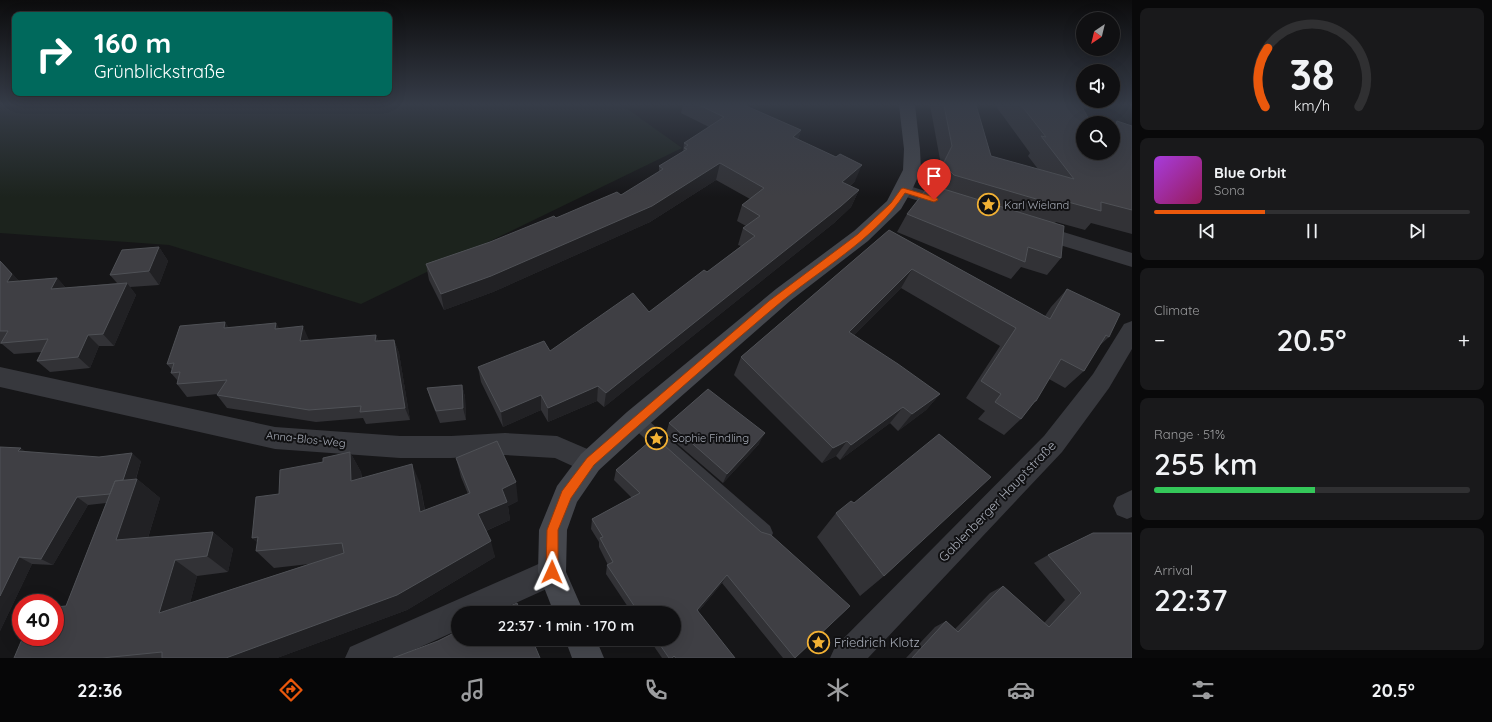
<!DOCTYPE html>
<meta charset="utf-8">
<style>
body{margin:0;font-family:Quicksand,sans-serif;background:#19191b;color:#f1f3f6;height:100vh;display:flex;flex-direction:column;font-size:15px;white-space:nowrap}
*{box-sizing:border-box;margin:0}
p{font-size:13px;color:#9c9d9f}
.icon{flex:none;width:22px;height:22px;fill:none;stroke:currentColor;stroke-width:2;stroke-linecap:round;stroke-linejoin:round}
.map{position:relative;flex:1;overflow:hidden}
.panel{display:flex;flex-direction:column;gap:8px;padding:8px;background:#09090a;width:360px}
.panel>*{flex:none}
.banner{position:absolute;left:12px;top:12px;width:380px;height:84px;border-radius:8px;box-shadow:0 4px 16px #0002,0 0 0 1px #303032;background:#00695c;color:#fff;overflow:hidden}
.needle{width:26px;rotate:215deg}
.buttons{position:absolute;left:1076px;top:12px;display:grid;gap:8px}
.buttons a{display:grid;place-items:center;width:44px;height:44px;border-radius:50%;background:#101012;box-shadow:0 4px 16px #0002,0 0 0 1px #303032;font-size:20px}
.speed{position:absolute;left:12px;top:594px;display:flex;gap:8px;font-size:20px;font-weight:700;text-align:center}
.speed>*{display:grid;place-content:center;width:52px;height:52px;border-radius:50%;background:#101012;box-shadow:0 4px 16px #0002,0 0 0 1px #303032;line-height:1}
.speed .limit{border:6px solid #d22;background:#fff;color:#111}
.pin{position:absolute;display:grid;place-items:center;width:34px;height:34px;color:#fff;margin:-41px -17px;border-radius:50% 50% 50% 0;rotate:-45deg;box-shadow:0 0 4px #0007}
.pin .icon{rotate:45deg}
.me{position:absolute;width:44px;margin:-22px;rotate:1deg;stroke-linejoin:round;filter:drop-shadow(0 0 3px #0008)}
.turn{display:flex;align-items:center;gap:14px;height:84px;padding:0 16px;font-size:18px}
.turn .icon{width:52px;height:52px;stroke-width:2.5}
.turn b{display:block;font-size:28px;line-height:34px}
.big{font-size:30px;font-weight:600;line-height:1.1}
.panel .widget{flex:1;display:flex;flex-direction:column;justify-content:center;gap:6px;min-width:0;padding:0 14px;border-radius:8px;background:#19191b}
.panel .dial{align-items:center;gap:0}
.dial svg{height:104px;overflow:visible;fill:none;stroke:#303032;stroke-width:7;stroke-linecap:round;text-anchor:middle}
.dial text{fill:#f1f3f6;stroke:none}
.song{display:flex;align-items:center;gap:12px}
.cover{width:48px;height:48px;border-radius:6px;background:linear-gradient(135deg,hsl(280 70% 55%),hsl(330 70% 35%))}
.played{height:4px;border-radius:2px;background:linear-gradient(90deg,#ea580c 35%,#303032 35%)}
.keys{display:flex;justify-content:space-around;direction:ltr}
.heat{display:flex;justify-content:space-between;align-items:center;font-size:22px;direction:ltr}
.charge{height:6px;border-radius:3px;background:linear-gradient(90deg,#34c759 51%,#303032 0)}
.trip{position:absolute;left:451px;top:606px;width:230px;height:40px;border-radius:20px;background:#101012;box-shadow:0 4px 16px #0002,0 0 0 1px #303032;font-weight:600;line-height:40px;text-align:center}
.tabs{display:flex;height:64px;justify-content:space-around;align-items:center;background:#060607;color:#9c9d9f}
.tabs .icon{width:28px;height:28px}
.tabs .selected{color:#ea580c}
.tabs b{font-size:18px;color:#f1f3f6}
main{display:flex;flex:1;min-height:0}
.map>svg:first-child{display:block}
.green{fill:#1c231d}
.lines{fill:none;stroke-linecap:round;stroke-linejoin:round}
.lane{fill:#37383d;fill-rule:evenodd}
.street{fill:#37383d;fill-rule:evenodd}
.secondary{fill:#45474d;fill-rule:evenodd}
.wall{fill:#323236}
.shaded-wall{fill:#212124}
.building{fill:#3f3f44;stroke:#4f5156}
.route{fill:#ea580c;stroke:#983908}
.labels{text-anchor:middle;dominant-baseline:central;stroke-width:4;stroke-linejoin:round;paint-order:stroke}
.poi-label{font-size:11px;fill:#a8adb8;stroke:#111113;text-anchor:start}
.street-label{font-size:11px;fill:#a8adb8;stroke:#111113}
.near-street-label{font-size:13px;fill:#a8adb8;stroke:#111113}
.near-poi-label{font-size:13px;fill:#a8adb8;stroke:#111113;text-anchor:start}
</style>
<main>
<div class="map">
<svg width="1132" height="658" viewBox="0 0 1132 658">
<rect width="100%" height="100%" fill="#161618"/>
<path class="green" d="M0,105H622L682,148L361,304L169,245L0,233Z"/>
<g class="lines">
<path class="lane" d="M636,412L642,415L770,526L773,533L770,540L763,543L756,540L630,425L627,420L630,415Z"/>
<path class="street" d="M903,184L957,201L959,205L957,209L950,211L897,194L894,190L897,186Z
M1034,223L1132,253V267L1027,235L1024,230L1027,225Z
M1132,321V349L1109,388L1062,452L868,658H830L835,647L1044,436L1093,374L1124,324Z
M0,367L275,427L400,436H451L505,433L557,436L599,454L603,462L599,470L590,474L555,458L505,455L451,458H400L275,449L0,387Z
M1132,490V517L1127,519L1117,515L1113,506L1117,497Z
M552,558L562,562L566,572L562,582L494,613H458V630L396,658H345L350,647Z"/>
<path class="secondary" d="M899,105H915L920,149L921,170L912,190L901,209L868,241L790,301L645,428L599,470L577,502L567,530L566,572L584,613H554L538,572L539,530L557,486L581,454L627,412L776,289L854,231L887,201L903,170L904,149Z
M565,639H596L604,658H572Z"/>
</g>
<path class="wall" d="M683,105H744L801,130L798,139L855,181L850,186L859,190L851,207L834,223L604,407L597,401L548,422L541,410L503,427L481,382L478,367L550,351L649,312L707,272L741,246L738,245L743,228L746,226L737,221L742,205L750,199L716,180L650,222L493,292L444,310L429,280L426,264L490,242L556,218L621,195L659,172V166L683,152L684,143L709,127L681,113Z
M930,105H976L991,156L1038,169L1028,156L1030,153L995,105H1081L1083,153H1113V127L1117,121L1132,126V234L1091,223L1085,230L1056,222L1055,223L1061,258L1047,275L1021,267L1011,279L897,232L907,214L935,188L932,184L941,165Z
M889,230L1045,316L1051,307L1067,289L1109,337L1099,346L1084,371L1065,388L1049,379L1036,401L1030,407L1021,419L1004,435L978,419L985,411L966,398L1000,346L901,288L854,335L940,394L926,410L898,431L890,423L840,460L836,456L822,463L734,375L741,357Z
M159,247L168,261L159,285L130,287L136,295L114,346H99L90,368L50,372L37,361L42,352L14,354L2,344H0V261L19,281L57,278L66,288L117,283L110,275Z
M229,327L279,329L309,340V341L376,335L378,341L394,340L399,353L410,420L366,424L363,418L316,422L227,408L217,395L218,394L187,397L177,384L178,381L171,373L172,370L167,364Z
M462,385L465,397L466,420L440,423L431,401L427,388Z
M669,423L759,444L723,483L666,434Z
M655,437L795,658H783L722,583L698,612L735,658H662L649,639H674V613H632L606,574L607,565H608L599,547V542L591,529L592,519L632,498L614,480L616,470Z
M0,447L26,452L141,461L136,479H137L160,498L148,538L213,532L233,549L228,572L197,576L190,603L309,564L274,568L256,551L279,494L323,462L350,452L361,472L362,478L420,483L425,510L468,494L461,477L456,458L518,501L508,506L510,520L486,531L495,557L407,610L277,658H14L66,606L106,503L88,505L53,565L32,564L0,631Z
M836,513L884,576L860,596L817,537Z
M1093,533L1132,658H906L935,627L946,621L955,629L990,593L1003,586L1044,623L1065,600L1034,563L1048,555Z"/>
<path class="shaded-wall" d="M801,130L796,146L793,137Z
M720,163L716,180L650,222L493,292L444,310L441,294Z
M862,165L855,181L835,198L842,182Z
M859,190L851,207L834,223L604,407L606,393Z
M159,247L168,261L159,285L149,271Z
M0,261L9,270L24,286L7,282Z
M912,269L901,288L840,349L849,332Z
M57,278L68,290L51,289Z
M127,283L136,295L114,346L103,334Z
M225,322L234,335L224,328Z
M276,323L284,336L275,329Z
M303,326L309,340L307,354L300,341Z
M88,335L99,346L90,368L78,357Z
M376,335L381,348L375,341Z
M394,340L399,353L410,420L405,408Z
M462,385L465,397L466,420L463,408Z
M598,386L597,401L548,422V408Z
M940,394L926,410L898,431L912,414Z
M541,395V410L503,427L501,412Z
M903,407L890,423L840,460L851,445Z
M765,433L759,444L723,483L727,474Z
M847,441L836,456L822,463L833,448Z
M21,448L32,456L18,451Z
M350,452L361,472L363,500L351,481Z
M132,453L141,461L129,500L119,493Z
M412,464L420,483L428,530L420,512Z
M137,479L160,498L142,557L116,540Z
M516,482L518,501L508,506L510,520L483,532L478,514L502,489Z
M77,497L88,505L53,565L41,559Z
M213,532L233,549L228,572L207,556Z
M258,537L265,550L252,538Z
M491,541L495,557L407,610L277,658H226Z
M19,557L32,564L0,631V596Z
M175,560L197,576L184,626L159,613Z
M727,575L722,583L693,618L697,610Z"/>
<path class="building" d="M699,105H744L801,130L793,137L836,157L840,154L862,165L842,182L859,190L841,206L606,393L598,386L548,408L541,395L501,412L478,367L544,341L550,351L633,293L649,312L704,270L707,272L755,236L743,228L760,216L742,205L764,188L720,163L652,206L491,276L441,294L426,264L490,242L554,216L556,218L617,192L621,195L663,169L659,166L687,149L684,148L688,145L684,143L724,117Z
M944,105H976L991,156L1074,179L1041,136L1046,137L1021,105H1081L1091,123H1083V153H1113V133L1117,121L1132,126V210L1101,202V211L1068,202L1067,208L954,175L943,164L952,146Z
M937,187L1064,226L1061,258L1028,247L1025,262L907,214L925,191Z
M889,230L1050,319L1067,289L1120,314L1109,337L1106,335L1084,371L1061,359L1036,401H1035L1021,419L995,402L1001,394L981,381L1016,328L912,269L849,332L898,364L940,394L912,414L903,407L851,445L847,441L833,448L741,357Z
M159,247L149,271L110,275L122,250Z
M0,261L12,274L7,282L57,278L51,289L127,283L103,334L88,335L78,357L37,361L48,339L1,343L8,331H0Z
M225,322L224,328L276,323L275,329L303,326L300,341L376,335L375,341L394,340L405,408L360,412L361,406L309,410L217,395L227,380L177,384L180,372L171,373L174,363L167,364L180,326Z
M462,385L463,408L436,411L427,388Z
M708,389L765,433L727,474L669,423Z
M939,434L991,477L884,576L836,513L851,501L854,503Z
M655,437L761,532L771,535L850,606L795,658L727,575L697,610L735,658H676L674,656L672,658H669L656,639H674V613H639L607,565L613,562L600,538L603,537L592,519L640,493L616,470Z
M497,441L516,482L502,489L507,502L478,514L491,541L397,595L226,658H162V652L102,658H14L23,637H55V607L66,606L115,481L137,479L116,540L213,532L207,556L175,560L159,613L344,553L342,543L256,551L258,537L252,538L256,497L279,494L280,470L323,462V458L350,452L351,481L412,464L420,512L470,493L456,458Z
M0,447L21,448L18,451L99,457L132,453L123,480L115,481L110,494L77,497L41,559L19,557L0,596Z
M1093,533H1132V658H912L946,621L958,632L1003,586L1049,627L1081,593L1048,555Z
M517,603L521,613H495Z
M458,631V639H532L540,658H393L438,641Z"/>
<linearGradient id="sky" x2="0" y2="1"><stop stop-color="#0c0c0d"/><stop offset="0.53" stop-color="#363c48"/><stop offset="1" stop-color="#363c48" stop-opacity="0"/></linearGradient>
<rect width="1132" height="197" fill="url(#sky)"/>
<path class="route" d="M903,188L937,198L938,200L934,202L905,193C875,240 817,271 775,307C714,358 654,412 594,465L571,498L558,530V572L556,576L552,578L548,576L546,572L547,530L562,491L587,458L769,301L858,234L891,203L901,189Z"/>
<defs>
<symbol id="sight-ring" viewBox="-11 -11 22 22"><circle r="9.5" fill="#111113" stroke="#f2b134" stroke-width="1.5"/><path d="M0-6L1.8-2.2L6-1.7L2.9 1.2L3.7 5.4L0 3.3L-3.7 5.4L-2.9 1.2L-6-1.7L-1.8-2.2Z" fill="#f2b134"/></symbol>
</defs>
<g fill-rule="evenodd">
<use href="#sight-ring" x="976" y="192" width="25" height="25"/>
<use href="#sight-ring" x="644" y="426" width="25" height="25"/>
<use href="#sight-ring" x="806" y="630" width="25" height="25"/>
</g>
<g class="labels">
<g class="poi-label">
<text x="1004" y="205">Karl Wieland</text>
<text x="672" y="438">Sophie Findling</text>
</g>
<g class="street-label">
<text transform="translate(306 439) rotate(6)">Anna-Blos-Weg</text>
</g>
<g class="near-street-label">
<text transform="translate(997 501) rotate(-46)">Gablenberger Hauptstraße</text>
</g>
<g class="near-poi-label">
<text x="834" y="642">Friedrich Klotz</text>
</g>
</g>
</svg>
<div class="buttons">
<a><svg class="needle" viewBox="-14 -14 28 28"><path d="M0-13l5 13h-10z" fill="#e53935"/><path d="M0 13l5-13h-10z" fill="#9c9d9f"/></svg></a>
<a><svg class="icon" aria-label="sound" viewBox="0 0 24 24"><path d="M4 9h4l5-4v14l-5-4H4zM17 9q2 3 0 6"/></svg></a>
<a><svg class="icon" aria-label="search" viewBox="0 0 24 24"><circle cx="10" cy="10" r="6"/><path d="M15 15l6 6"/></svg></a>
</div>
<div class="speed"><div class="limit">40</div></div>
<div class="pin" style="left:934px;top:200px;background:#d93025"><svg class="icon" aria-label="arrive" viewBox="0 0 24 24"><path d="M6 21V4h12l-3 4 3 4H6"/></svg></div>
<svg class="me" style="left:552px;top:572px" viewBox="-20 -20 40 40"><path d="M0-17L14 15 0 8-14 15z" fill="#ea580c" stroke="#fff" stroke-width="4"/></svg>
<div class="trip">22:37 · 1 min · 170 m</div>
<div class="banner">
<div class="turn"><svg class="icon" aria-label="right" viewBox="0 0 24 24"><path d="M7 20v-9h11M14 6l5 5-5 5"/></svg><div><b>160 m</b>Grünblickstraße</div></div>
</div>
</div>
<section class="panel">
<div class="widget dial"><svg viewBox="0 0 100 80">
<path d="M14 69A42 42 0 1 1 86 69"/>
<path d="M14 69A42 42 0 0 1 16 24" stroke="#ea580c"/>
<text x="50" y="56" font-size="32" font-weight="700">38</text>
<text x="50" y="72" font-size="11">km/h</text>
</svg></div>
<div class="widget">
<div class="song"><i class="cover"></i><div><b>Blue Orbit</b><p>Sona</p></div></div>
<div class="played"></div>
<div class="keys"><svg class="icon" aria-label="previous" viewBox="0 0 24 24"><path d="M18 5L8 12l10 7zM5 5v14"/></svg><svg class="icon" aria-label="pause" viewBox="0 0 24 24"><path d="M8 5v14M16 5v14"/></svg><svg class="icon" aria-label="next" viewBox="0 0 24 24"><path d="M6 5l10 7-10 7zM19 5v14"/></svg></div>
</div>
<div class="widget"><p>Climate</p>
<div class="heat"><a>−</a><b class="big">20.5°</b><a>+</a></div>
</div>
<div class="widget"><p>Range · 51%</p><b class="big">255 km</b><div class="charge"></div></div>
<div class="widget"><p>Arrival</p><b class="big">22:37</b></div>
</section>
</main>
<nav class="tabs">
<b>22:36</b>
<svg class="icon selected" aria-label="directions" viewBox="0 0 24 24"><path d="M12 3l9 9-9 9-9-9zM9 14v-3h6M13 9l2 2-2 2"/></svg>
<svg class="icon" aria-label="music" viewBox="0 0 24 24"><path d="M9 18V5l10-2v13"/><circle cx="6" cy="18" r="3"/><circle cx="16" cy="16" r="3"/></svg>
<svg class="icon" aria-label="phone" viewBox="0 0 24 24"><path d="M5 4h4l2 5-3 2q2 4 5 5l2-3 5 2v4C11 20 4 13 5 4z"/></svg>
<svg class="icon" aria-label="climate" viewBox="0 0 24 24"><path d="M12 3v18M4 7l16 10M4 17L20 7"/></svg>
<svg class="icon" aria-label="car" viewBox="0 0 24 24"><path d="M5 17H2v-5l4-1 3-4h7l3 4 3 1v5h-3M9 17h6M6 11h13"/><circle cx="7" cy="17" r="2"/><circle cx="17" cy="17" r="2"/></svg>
<svg class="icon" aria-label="filters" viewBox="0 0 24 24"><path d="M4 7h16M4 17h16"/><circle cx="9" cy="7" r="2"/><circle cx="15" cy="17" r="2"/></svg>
<b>20.5°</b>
</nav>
